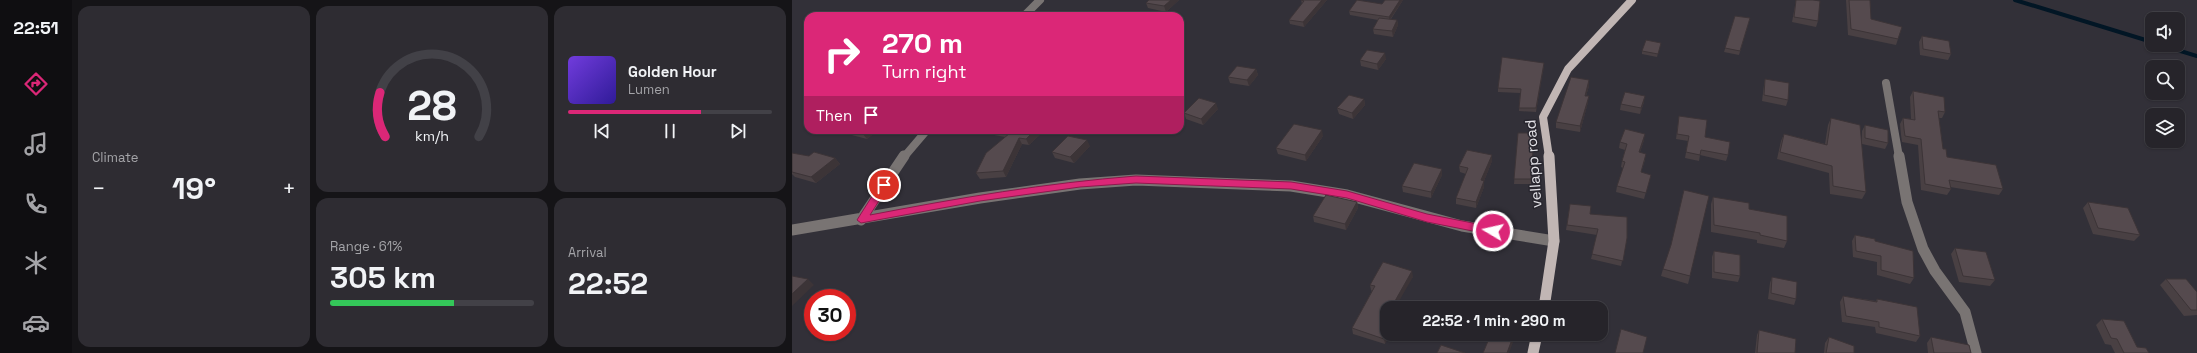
<!DOCTYPE html>
<meta charset="utf-8">
<style>
body{margin:0;font-family:"Space Grotesk",sans-serif;background:#2e2c32;color:#f1f3f6;height:100vh;display:flex;flex-direction:column;font-size:15px;white-space:nowrap}
*{box-sizing:border-box;margin:0}
p{font-size:13px;color:#a4a4a8}
.icon{flex:none;width:22px;height:22px;fill:none;stroke:currentColor;stroke-width:2;stroke-linecap:round;stroke-linejoin:round}
.map{position:relative;flex:1;overflow:hidden}
.side{display:flex;flex-direction:column;gap:6px;padding:6px;background:#151417;width:720px}
.side>*{flex:none}
.hud{position:absolute;left:12px;top:12px;width:380px;height:122px;border-radius:12px;box-shadow:0 1px 3px #0004,0 0 0 1px #424147;background:#db2777;color:#fff;overflow:hidden}
.controls{position:absolute;left:1353px;top:12px;display:grid;gap:8px}
.controls a{display:grid;place-items:center;width:40px;height:40px;border-radius:8px;background:#26242a;box-shadow:0 1px 3px #0004,0 0 0 1px #424147;font-size:20px}
.speed{position:absolute;left:12px;top:289px;display:flex;gap:8px;font-size:20px;font-weight:700;text-align:center}
.speed>*{display:grid;place-content:center;width:52px;height:52px;border-radius:50%;background:#26242a;box-shadow:0 1px 3px #0004,0 0 0 1px #424147;line-height:1}
.speed .limit{border:6px solid #d22;background:#fff;color:#111}
.pin{position:absolute;display:grid;place-items:center;width:34px;height:34px;color:#fff;margin:-17px;border:2px solid #fff;border-radius:50%;box-shadow:0 1px 4px #0007}
.me{position:absolute;width:44px;margin:-22px;rotate:279deg;stroke-linejoin:round;filter:drop-shadow(0 0 3px #0008)}
.turn{display:flex;align-items:center;gap:14px;height:84px;padding:0 12px;font-size:18px}
.turn .icon{width:52px;height:52px;stroke-width:2.5}
.turn b{display:block;font-size:28px;line-height:34px}
.then{display:flex;align-items:center;height:38px;padding:0 12px;background:#0003;gap:8px;font-size:15px}
.big{font-size:30px;font-weight:600;line-height:1.1}
.side .tile{flex:1;display:flex;flex-direction:column;justify-content:center;gap:6px;min-width:0;padding:0 14px;border-radius:12px;background:#2e2c32}
.side .dial{align-items:center;gap:0}
.dial svg{height:104px;overflow:visible;fill:none;stroke:#424147;stroke-width:7;stroke-linecap:round;text-anchor:middle}
.dial text{fill:#f1f3f6;stroke:none}
.song{display:flex;align-items:center;gap:12px}
.cover{width:48px;height:48px;border-radius:6px;background:linear-gradient(135deg,hsl(260 70% 55%),hsl(250 70% 35%))}
.played{height:4px;border-radius:2px;background:linear-gradient(90deg,#db2777 65%,#424147 65%)}
.keys{display:flex;justify-content:space-around;direction:ltr}
.heat{display:flex;justify-content:space-between;align-items:center;font-size:22px;direction:ltr}
.charge{height:6px;border-radius:3px;background:linear-gradient(90deg,#34c759 61%,#424147 0)}
.side .tiles{flex:1;display:grid;gap:6px;grid-template-columns:repeat(3,1fr)}
.tile:first-child{grid-row:span 2}
.trip{position:absolute;left:588px;top:301px;width:228px;height:40px;border-radius:12px;background:#26242a;box-shadow:0 1px 3px #0004,0 0 0 1px #424147;font-weight:600;line-height:40px;text-align:center}
main{display:flex;flex:1;min-height:0}
.tab-bar{display:flex;flex-direction:column;width:72px;justify-content:space-around;align-items:center;background:#0f0e11;color:#a4a4a8}
.tab-bar .icon{width:28px;height:28px}
.tab-bar .active{color:#db2777}
.tab-bar b{font-size:18px;color:#f1f3f6}
.map>svg:first-child{display:block}
.lines{fill:none;stroke-linecap:round;stroke-linejoin:round}
.stream{stroke:#021625;stroke-width:4}
.minor-far1{stroke:#797473;stroke-width:8}
.minor{stroke:#797473;stroke-width:11}
.major-far1{stroke:#c1b6b4;stroke-width:8}
.major{stroke:#c1b6b4;stroke-width:11}
.wall{fill:#494043}
.shaded-wall{fill:#3c3437}
.building{fill:#554a4e;stroke:#3c3437}
.route{fill:#db2777;stroke:#8e194d}
.labels{text-anchor:middle;dominant-baseline:central;stroke-width:3;stroke-linejoin:round;paint-order:stroke}
.street-label{font-size:15px;fill:#e3e2e7;stroke:#28262e}
</style>
<main>
<nav class="tab-bar">
<b>22:51</b>
<svg class="icon active" aria-label="directions" viewBox="0 0 24 24"><path d="M12 3l9 9-9 9-9-9zM9 14v-3h6M13 9l2 2-2 2"/></svg>
<svg class="icon" aria-label="music" viewBox="0 0 24 24"><path d="M9 18V5l10-2v13"/><circle cx="6" cy="18" r="3"/><circle cx="16" cy="16" r="3"/></svg>
<svg class="icon" aria-label="phone" viewBox="0 0 24 24"><path d="M5 4h4l2 5-3 2q2 4 5 5l2-3 5 2v4C11 20 4 13 5 4z"/></svg>
<svg class="icon" aria-label="climate" viewBox="0 0 24 24"><path d="M12 3v18M4 7l16 10M4 17L20 7"/></svg>
<svg class="icon" aria-label="car" viewBox="0 0 24 24"><path d="M5 17H2v-5l4-1 3-4h7l3 4 3 1v5h-3M9 17h6M6 11h13"/><circle cx="7" cy="17" r="2"/><circle cx="17" cy="17" r="2"/></svg>
</nav>
<section class="side">
<div class="tiles">
<div class="tile"><p>Climate</p>
<div class="heat"><a>−</a><b class="big">19°</b><a>+</a></div>
</div>
<div class="tile dial"><svg viewBox="0 0 100 80">
<path d="M14 69A42 42 0 1 1 86 69"/>
<path d="M14 69A42 42 0 0 1 10 35" stroke="#db2777"/>
<text x="50" y="56" font-size="32" font-weight="700">28</text>
<text x="50" y="72" font-size="11">km/h</text>
</svg></div>
<div class="tile">
<div class="song"><i class="cover"></i><div><b>Golden Hour</b><p>Lumen</p></div></div>
<div class="played"></div>
<div class="keys"><svg class="icon" aria-label="previous" viewBox="0 0 24 24"><path d="M18 5L8 12l10 7zM5 5v14"/></svg><svg class="icon" aria-label="pause" viewBox="0 0 24 24"><path d="M8 5v14M16 5v14"/></svg><svg class="icon" aria-label="next" viewBox="0 0 24 24"><path d="M6 5l10 7-10 7zM19 5v14"/></svg></div>
</div>
<div class="tile"><p>Range · 61%</p><b class="big">305 km</b><div class="charge"></div></div>
<div class="tile"><p>Arrival</p><b class="big">22:52</b></div>
</div>
</section>
<div class="map">
<svg width="1405" height="353" viewBox="0 0 1405 353">
<rect width="100%" height="100%" fill="#323038"/>
<g class="lines">
<path class="stream" d="M1223,0L1360,42
M1369,45L1405,56"/>
<path class="minor-far1" d="M232,16L248,0
M1094,83L1107,157
M112,157L135,130"/>
<path class="minor" d="M1107,156L1115,202L1131,249L1143,271L1173,312L1184,353
M69,220L112,156
M0,230L188,198L288,184L344,180L499,186L555,195L670,226L762,241"/>
<path class="major-far1" d="M757,157L751,117L776,69L840,0"/>
<path class="major" d="M752,308L762,241L757,156
M741,353L745,334"/>
</g>
<path class="wall" d="M357,0H387L374,12L356,8L354,3Z
M509,0H535L512,27L498,24L497,20L510,4Z
M611,0L599,19L605,20L606,25L601,37L582,34L581,29L586,20L558,15L557,11Z
M1004,0H1021L1026,21L1024,27L1000,22Z
M1054,0H1078L1079,19L1106,39L1104,45L1056,35Z
M943,16L958,18L947,55L932,52Z
M1130,36L1159,54L1156,60L1128,55L1127,42Z
M868,46L865,57L850,54V51Z
M594,59L586,70L569,66L568,60Z
M752,63L744,112L727,111L728,93L706,92V88Z
M464,69L466,75L457,86L438,83L436,77Z
M973,79L996,100L994,106L970,101L972,85Z
M797,80V86L794,96L796,102L788,132L764,128V122Z
M1121,91L1153,112L1150,118H1147L1151,149L1155,157L1211,189L1207,195L1158,187L1159,189L1155,195L1129,190L1126,145L1110,142L1109,135L1108,124L1111,118L1119,119L1118,97Z
M572,99L573,105L561,119L547,114L545,108Z
M852,102L848,114L828,110L829,104Z
M426,109L411,125L394,119L392,113Z
M887,116L936,155L934,161L908,155L907,161L893,158L896,141L884,139Z
M1039,118L1074,192L1070,199L1038,194L1037,173L985,159L989,141L992,134L1033,144L1036,125Z
M1073,125L1096,143L1093,149L1070,144V131Z
M49,130H86L75,139L52,133Z
M159,130H253L237,145L230,144L214,177L188,179L184,173L213,137L175,130L172,133Z
M726,133H742L739,184H722Z
M531,136L514,161L486,154L484,148Z
M852,140L848,152L853,160L849,172L857,181L852,199L824,192L825,186L831,168L829,167L830,161L833,150L827,148L828,142Z
M298,146L282,163L263,158L260,152Z
M0,153L17,156L43,158L48,164L24,183L3,177L0,174Z
M700,161L692,181V187L684,208L664,204V198L674,174L668,172L667,166Z
M650,175L639,198L611,192L610,186Z
M921,197L957,209L995,241L992,248L965,243V240L919,232V204Z
M565,202L566,208L554,230L522,222L521,216Z
M1296,202L1348,235L1342,241L1301,234L1291,208Z
M778,204L798,214L835,238L829,266L799,259L805,235L774,230Z
M1063,235L1083,241L1122,278L1118,284L1085,275V262L1061,257L1060,241Z
M1163,248L1203,280L1198,286L1167,282L1159,254Z
M922,251L948,276L946,282L920,278V257Z
M871,269L898,276L896,284L869,276Z
M621,277L595,308L593,344L561,334L560,328L580,291L579,290L578,285Z
M980,277L1004,299L1002,305L976,299L978,283Z
M1374,279L1405,292V315L1392,316L1368,285Z
M1051,296L1084,301L1085,299L1128,336L1124,342L1084,333L1083,327L1050,322L1048,302Z
M1310,319L1345,347L1357,353H1323L1319,345L1313,344L1304,325Z
M967,330L1003,353H963L965,335Z
M1037,337L1062,353H1032L1033,343Z
M1139,337L1179,353H1136L1135,343Z"/>
<path class="shaded-wall" d="M379,0H387L374,12L372,6Z
M530,0H535L512,27L511,22Z
M608,0H611L597,21V17Z
M605,20L606,25L601,37L600,31Z
M593,53L594,59L586,70L585,64Z
M752,63V67L744,112V108Z
M464,69L466,75L457,86L455,80Z
M797,80V86L792,102L793,96Z
M797,96L796,102L788,132V126Z
M853,96L852,102L848,114L849,108Z
M572,99L573,105L561,119L560,113Z
M424,103L426,109L411,125L409,119Z
M74,130H86L75,139L70,133Z
M170,130H175L172,133Z
M243,130H253L237,145L234,139Z
M530,130L531,136L514,161L513,155Z
M853,134L852,140L846,158L847,152Z
M227,138L230,144L214,177L211,171Z
M295,140L298,146L282,163L278,157Z
M700,155V161L692,181V187L684,208V202L689,180Z
M43,158L48,164L24,183L19,177Z
M650,169V175L639,198V192Z
M565,202L566,208L554,230L553,224Z
M620,271L621,277L603,308H599Z
M16,279L22,285L0,306V294Z
M595,333V334H598L593,344L592,339Z
M722,334H724L717,353H715Z"/>
<path class="building" d="M357,0H379L372,6L354,3Z
M509,0H530L511,22L497,20L512,1Z
M565,0L590,4L593,0H608L597,17L557,11Z
M1004,0H1021L1028,1L1026,21L1002,17Z
M1057,0H1078L1079,19L1110,27L1106,39L1059,29Z
M260,14L270,16H257Z
M943,16L958,18L948,51L933,48Z
M587,18L605,20L600,31L581,29Z
M1130,36L1157,41L1159,54L1131,49Z
M854,40L869,43L866,54L850,51Z
M575,50L593,53L585,64L568,60Z
M710,57L752,63L744,108H727L729,89L706,88Z
M445,66L464,69L455,80L436,77Z
M779,77L797,80L793,96H797L788,126L764,122Z
M973,79L997,83L996,100L972,95Z
M1121,91L1152,97L1153,112L1146,111L1151,149H1154L1155,157L1204,165L1211,189L1157,180L1159,189L1133,184L1129,139L1113,136L1112,129L1111,118L1123,120Z
M833,92L853,96L849,108L829,104Z
M557,95L572,99L560,113L545,108Z
M407,98L424,103L409,119L392,113Z
M887,116L915,120L913,137L938,142L936,155L909,150L908,155L894,152L897,136L885,134Z
M1039,118L1068,125L1074,192L1041,186L1040,166L988,152L992,134L1035,145Z
M502,124L530,130L513,155L484,148Z
M1073,125L1096,130V143L1073,138Z
M833,129L853,134L847,152L854,154L849,172L859,175L854,193L825,186L833,162L830,161L835,144L828,142Z
M59,130H74L70,133Z
M204,130H243L234,139L227,138L211,171L184,173L194,153L218,133Z
M726,133H742L739,179H722Z
M276,136L295,140L278,157L260,152Z
M675,150L700,155L689,180L692,181L684,202L664,198L676,168L667,166Z
M22,152L43,158L19,177L0,172V153L17,156Z
M622,163L650,169L639,192L610,186Z
M892,190L917,196L898,276L871,269L879,245Z
M534,195L565,202L553,224L521,216Z
M921,197L957,203V209L995,216V241L968,235V233L922,225Z
M1296,202L1336,208L1348,235L1306,228Z
M778,204L799,206L798,214L835,217V238L831,261L800,254L806,229L775,225Z
M1063,235L1083,239V241L1121,251L1122,278L1089,270V256L1064,251Z
M1163,248L1194,252L1203,280L1171,276Z
M922,251L948,255V276L922,272Z
M591,262L620,271L599,308H600H595V333L592,339L560,328L583,286L578,285Z
M0,276L16,279L0,294Z
M980,277L1005,282L1004,299L979,293Z
M1374,279H1394L1405,292V310H1399Z
M1051,296L1085,302V299L1125,307L1128,336L1087,327V322L1054,316Z
M1310,319L1332,321L1345,347L1354,348L1357,353H1332L1325,339L1319,338Z
M829,329L855,337L851,353H823Z
M967,330L1004,339L1003,353H965Z
M699,334H722L715,353H691Z
M1037,337L1062,346V353H1034Z
M1139,337L1177,345L1179,353H1142Z
M649,345L673,353H645Z"/>
<path class="route" d="M344,176L499,182L555,191L635,214L701,227L706,231L701,235L635,222L555,198L499,189L344,183L288,187L188,201L69,223L65,220L89,182L92,181L97,185L78,215C166,198 254,183 344,176Z"/>
<g class="labels">
<g class="street-label">
<text transform="translate(741 164) rotate(-94)">vellapp road</text>
</g>
</g>
</svg>
<div class="controls">
<a><svg class="icon" aria-label="sound" viewBox="0 0 24 24"><path d="M4 9h4l5-4v14l-5-4H4zM17 9q2 3 0 6"/></svg></a>
<a><svg class="icon" aria-label="search" viewBox="0 0 24 24"><circle cx="10" cy="10" r="6"/><path d="M15 15l6 6"/></svg></a>
<a><svg class="icon" aria-label="layers" viewBox="0 0 24 24"><path d="M12 4l9 5-9 5-9-5zM3 14l9 5 9-5"/></svg></a>
</div>
<div class="speed"><div class="limit">30</div></div>
<div class="pin" style="left:92px;top:185px;background:#d93025"><svg class="icon" aria-label="arrive" viewBox="0 0 24 24"><path d="M6 21V4h12l-3 4 3 4H6"/></svg></div>
<svg class="me" style="left:701px;top:231px" viewBox="-20 -20 40 40"><circle r="17" fill="#db2777" stroke="#fff" stroke-width="3"/><path d="M0-11L8 9 0 5-8 9z" fill="#fff"/></svg>
<div class="trip">22:52 · 1 min · 290 m</div>
<div class="hud">
<div class="turn"><svg class="icon" aria-label="right" viewBox="0 0 24 24"><path d="M7 20v-9h11M14 6l5 5-5 5"/></svg><div><b>270 m</b>Turn right</div></div>
<div class="then">Then<svg class="icon" aria-label="arrive" viewBox="0 0 24 24"><path d="M6 21V4h12l-3 4 3 4H6"/></svg></div>
</div>
</div>
</main>
